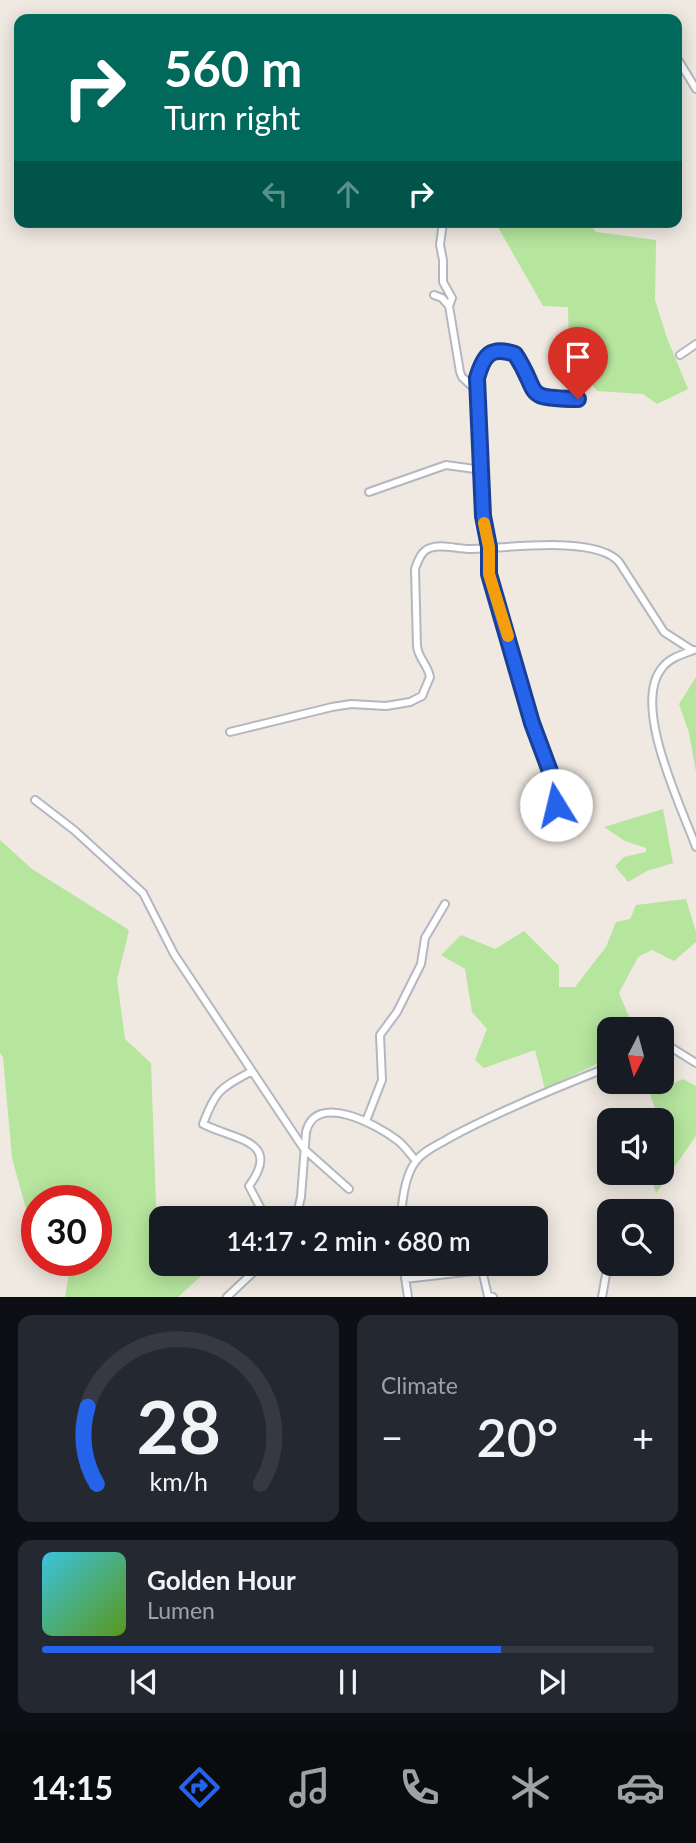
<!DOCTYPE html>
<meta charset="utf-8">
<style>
body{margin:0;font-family:Lato,sans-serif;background:#242831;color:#f1f3f6;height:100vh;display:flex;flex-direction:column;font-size:26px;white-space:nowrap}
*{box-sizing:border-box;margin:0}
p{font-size:23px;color:#9ea1a6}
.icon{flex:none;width:38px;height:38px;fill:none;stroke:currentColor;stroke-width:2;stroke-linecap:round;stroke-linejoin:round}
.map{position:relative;height:1297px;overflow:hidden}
.sheet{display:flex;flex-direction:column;gap:18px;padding:18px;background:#0d0f14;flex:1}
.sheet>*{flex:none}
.banner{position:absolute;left:14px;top:14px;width:668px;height:214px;border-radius:14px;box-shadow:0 4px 18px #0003;background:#00695c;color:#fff;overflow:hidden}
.needle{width:46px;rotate:186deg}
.buttons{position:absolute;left:597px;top:1017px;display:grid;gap:14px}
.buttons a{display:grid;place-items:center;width:77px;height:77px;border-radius:14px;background:#171b24;box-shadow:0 4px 18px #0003;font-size:35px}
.speed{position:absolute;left:21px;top:1185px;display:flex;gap:14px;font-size:35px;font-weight:700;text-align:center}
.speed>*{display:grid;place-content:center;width:91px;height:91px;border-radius:50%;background:#171b24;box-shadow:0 4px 18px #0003;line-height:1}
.speed .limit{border:10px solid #d22;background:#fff;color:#111}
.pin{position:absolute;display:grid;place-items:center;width:60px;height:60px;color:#fff;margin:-72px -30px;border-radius:50% 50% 50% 0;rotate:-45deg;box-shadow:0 0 7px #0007}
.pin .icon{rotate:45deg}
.me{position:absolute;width:77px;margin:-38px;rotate:351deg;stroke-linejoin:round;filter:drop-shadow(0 0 5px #0008)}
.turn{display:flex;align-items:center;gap:24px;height:147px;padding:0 35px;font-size:32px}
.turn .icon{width:91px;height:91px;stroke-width:2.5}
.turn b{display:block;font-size:49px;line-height:60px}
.lanes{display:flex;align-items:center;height:66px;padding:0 35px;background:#0003;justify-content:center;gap:35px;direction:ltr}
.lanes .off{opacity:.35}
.big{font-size:52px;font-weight:600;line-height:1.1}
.sheet .widget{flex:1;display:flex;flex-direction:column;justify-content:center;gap:10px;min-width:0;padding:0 24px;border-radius:14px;background:#242831}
.sheet .dial{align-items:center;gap:0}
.dial svg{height:182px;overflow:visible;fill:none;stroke:#363941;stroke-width:7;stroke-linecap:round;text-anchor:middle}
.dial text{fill:#f1f3f6;stroke:none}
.song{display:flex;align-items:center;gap:21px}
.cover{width:84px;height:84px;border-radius:10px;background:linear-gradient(135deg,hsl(190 70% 55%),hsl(90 70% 35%))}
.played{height:7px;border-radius:4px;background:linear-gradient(90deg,#2563eb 75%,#363941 75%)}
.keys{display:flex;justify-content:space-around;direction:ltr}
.heat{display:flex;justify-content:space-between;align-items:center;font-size:38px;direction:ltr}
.sheet .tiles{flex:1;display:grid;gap:18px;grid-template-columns:1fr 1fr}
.widget:last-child{grid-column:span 2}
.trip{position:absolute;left:149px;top:1206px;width:399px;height:70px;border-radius:14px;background:#171b24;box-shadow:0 4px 18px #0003;font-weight:600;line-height:70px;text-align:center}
.dock{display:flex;height:112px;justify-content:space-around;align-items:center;background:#090b0e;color:#9ea1a6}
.dock .icon{width:49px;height:49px}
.dock .active{color:#2563eb}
.dock b{font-size:32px;color:#f1f3f6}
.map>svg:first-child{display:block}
.green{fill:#b6e59e}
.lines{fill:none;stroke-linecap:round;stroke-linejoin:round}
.minor-casing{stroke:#b4b7c1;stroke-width:10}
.minor{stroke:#fff;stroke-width:6}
.route-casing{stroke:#184099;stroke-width:18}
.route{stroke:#2563eb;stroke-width:12}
.slow{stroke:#f59e0b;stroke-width:12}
</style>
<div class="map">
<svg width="696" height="1297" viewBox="0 0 696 1297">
<rect width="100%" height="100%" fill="#efe9e1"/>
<path class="green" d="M495,222H588L596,232L656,240L655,300L667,338L688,389L657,404L643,394L597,391L569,355L568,307L543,306Z
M696,677V772L689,733L679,704Z
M663,809L673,863L647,871L628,882L615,866L624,857L646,852V848L625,841L604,827Z
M0,840L32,869L129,930L117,980L125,1039L151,1063L156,1205L168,1218H161V1264H210L212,1266L178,1297H65L70,1269L60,1260H96V1200H37V1240L34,1238L12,1158L3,1057L0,1053Z
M686,899L696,932V942L674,961L652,950L638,957L619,993L634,1029H609V1058L545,1089L535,1050L484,1068L475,1060L487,1029L472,1012L465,969L441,955L461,935L495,949L524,931L559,966V987H575L606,947L616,922L630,919L636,905Z
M683,1079L696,1086V1136L656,1193L649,1173L662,1172V1139L664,1137L662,1120H659L650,1094Z"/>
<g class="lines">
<defs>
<path id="minor" d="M677,58L696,89
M443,222L440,245L443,260V282L452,298L449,306
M434,295L442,298L449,306L460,372L462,377L477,391
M680,355L696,344
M369,492L446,465L482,470
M694,650C683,654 669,658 662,668C631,705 682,808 696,847
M230,732L332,707L351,704L386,706L410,702L422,696L430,677C428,665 418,658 417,646L415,569C418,561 421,551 430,548C442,543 459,550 473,549C507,548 596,535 619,562L664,632L692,650
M35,800L74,830L143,893L174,954L304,1149L349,1189
M556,805L551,773L532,723L489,574L490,547L483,516L477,378C484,354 490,346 515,354C542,395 520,398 578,399
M662,1046L672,1048L696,1063
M252,1071C221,1088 216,1089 203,1124C234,1140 283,1140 249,1186L261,1209L277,1218
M366,1121L382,1080L380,1035L397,1012L421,964L425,938L445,904
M627,1211L634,1204
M296,1218L301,1197L306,1132C316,1091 377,1125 397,1140C404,1145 410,1154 416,1161
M401,1218C402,1201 405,1175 416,1161C424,1150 440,1144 451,1137C502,1110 555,1088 609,1067
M403,1264L408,1297
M405,1279L482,1270L488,1296L493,1297
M227,1297L262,1264
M602,1297L609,1258"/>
</defs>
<use href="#minor" class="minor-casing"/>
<use href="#minor" class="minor"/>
</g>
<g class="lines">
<defs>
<path id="route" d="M556,805L551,774L532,723L489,574V547L483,516L477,378C484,354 491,346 515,354C542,395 520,398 578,399"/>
</defs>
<use href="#route" class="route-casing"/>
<use href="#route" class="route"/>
<path class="slow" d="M484,523L489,547V574L508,636"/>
</g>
</svg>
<div class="buttons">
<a><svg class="needle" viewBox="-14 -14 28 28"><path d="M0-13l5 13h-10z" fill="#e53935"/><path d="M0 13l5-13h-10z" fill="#9ea1a6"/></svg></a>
<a><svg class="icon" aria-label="sound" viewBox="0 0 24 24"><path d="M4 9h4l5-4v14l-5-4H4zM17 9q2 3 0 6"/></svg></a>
<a><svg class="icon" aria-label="search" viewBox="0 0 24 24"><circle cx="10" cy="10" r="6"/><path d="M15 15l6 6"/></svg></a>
</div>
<div class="speed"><div class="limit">30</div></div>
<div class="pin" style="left:578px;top:399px;background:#d93025"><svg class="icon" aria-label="arrive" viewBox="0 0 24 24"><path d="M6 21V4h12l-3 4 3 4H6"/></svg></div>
<svg class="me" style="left:556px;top:805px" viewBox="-20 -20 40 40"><circle r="19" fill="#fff"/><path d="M0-13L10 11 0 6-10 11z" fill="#2563eb"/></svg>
<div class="trip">14:17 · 2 min · 680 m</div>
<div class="banner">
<div class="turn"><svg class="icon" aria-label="right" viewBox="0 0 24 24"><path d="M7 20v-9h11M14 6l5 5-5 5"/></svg><div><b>560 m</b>Turn right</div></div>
<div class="lanes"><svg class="icon off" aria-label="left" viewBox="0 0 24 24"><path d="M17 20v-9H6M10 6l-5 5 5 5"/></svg><svg class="icon off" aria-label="ahead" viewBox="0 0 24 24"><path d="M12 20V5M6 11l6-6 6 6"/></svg><svg class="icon" aria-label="right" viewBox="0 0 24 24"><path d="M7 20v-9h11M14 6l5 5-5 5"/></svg></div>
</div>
</div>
<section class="sheet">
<div class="tiles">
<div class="widget dial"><svg viewBox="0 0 100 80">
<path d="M14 69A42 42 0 1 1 86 69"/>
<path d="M14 69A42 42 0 0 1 10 35" stroke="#2563eb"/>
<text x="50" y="56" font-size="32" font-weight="700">28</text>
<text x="50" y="72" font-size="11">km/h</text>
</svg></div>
<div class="widget"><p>Climate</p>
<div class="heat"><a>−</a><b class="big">20°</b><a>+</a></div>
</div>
<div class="widget">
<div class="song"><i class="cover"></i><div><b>Golden Hour</b><p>Lumen</p></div></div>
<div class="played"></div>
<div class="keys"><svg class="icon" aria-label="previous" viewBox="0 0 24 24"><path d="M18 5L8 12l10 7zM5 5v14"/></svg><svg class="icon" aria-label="pause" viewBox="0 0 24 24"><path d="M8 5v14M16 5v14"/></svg><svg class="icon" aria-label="next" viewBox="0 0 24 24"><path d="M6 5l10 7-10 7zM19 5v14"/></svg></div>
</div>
</div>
</section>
<nav class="dock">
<b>14:15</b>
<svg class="icon active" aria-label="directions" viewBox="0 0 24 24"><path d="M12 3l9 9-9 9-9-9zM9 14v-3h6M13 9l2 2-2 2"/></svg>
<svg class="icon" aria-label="music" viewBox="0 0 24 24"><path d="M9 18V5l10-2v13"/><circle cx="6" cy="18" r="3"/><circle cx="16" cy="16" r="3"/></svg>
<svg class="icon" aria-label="phone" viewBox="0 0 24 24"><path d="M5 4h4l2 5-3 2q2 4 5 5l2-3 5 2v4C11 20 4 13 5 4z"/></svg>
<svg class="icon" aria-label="climate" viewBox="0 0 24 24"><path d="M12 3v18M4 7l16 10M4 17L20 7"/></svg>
<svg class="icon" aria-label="car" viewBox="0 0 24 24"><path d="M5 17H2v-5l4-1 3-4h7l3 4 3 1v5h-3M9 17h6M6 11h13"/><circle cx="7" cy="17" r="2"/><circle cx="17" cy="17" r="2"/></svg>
</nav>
